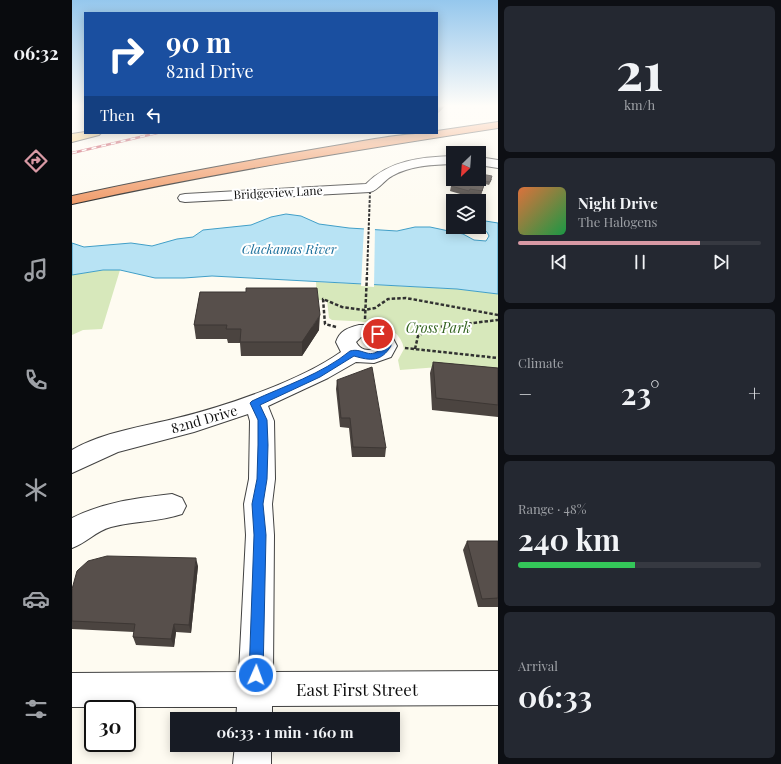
<!DOCTYPE html>
<meta charset="utf-8">
<style>
body{margin:0;font-family:"Playfair Display",serif;background:#242831;color:#f1f3f6;height:100vh;display:flex;flex-direction:column;font-size:15px;white-space:nowrap}
*{box-sizing:border-box;margin:0}
p{font-size:13px;color:#9ea1a6}
.icon{flex:none;width:22px;height:22px;fill:none;stroke:currentColor;stroke-width:2;stroke-linecap:round;stroke-linejoin:round}
.map{position:relative;flex:1;overflow:hidden}
.details{display:flex;flex-direction:column;gap:6px;padding:6px;background:#0d0f14;width:283px}
.details>*{flex:none}
.banner{position:absolute;left:12px;top:12px;width:354px;height:122px;border-radius:0px;box-shadow:0 2px 10px #0003;background:#1a4fa0;color:#fff;overflow:hidden}
.needle{width:26px;rotate:205deg}
.controls{position:absolute;left:374px;top:146px;display:grid;gap:8px}
.controls a{display:grid;place-items:center;width:40px;height:40px;border-radius:0px;background:#171b24;box-shadow:0 2px 10px #0003;font-size:20px}
.speed{position:absolute;left:12px;top:700px;display:flex;gap:8px;font-size:20px;font-weight:700;text-align:center}
.speed>*{display:grid;place-content:center;width:52px;height:52px;border-radius:50%;background:#171b24;box-shadow:0 2px 10px #0003;line-height:1}
.speed .limit{border:2px solid #111;border-radius:6px;background:#fff;color:#111}
.pin{position:absolute;display:grid;place-items:center;width:34px;height:34px;color:#fff;margin:-17px;border:2px solid #fff;border-radius:50%;box-shadow:0 1px 4px #0007}
.me{position:absolute;width:44px;margin:-22px;rotate:2deg;stroke-linejoin:round;filter:drop-shadow(0 0 3px #0008)}
.turn{display:flex;align-items:center;gap:14px;height:84px;padding:0 16px;font-size:18px}
.turn .icon{width:52px;height:52px;stroke-width:2.5}
.turn b{display:block;font-size:28px;line-height:34px}
.then{display:flex;align-items:center;height:38px;padding:0 16px;background:#0003;gap:8px;font-size:15px}
.big{font-size:30px;font-weight:700;line-height:1.1}
.details .tile{flex:1;display:flex;flex-direction:column;justify-content:center;gap:6px;min-width:0;padding:0 14px;border-radius:6px;background:#242831}
.details .dial{align-items:center;gap:0}
.dial b{font-size:52px;line-height:1}
.song{display:flex;align-items:center;gap:12px}
.cover{width:48px;height:48px;border-radius:6px;background:linear-gradient(135deg,hsl(20 70% 55%),hsl(140 70% 35%))}
.played{height:4px;border-radius:2px;background:linear-gradient(90deg,#d899a4 75%,#363941 75%)}
.keys{display:flex;justify-content:space-around;direction:ltr}
.heat{display:flex;justify-content:space-between;align-items:center;font-size:22px;direction:ltr}
.charge{height:6px;border-radius:3px;background:linear-gradient(90deg,#34c759 48%,#363941 0)}
.trip{position:absolute;left:98px;top:712px;width:230px;height:40px;border-radius:0px;background:#171b24;box-shadow:0 2px 10px #0003;font-weight:700;line-height:40px;text-align:center}
main{display:flex;flex:1;min-height:0}
.tabs{display:flex;flex-direction:column;width:72px;justify-content:space-around;align-items:center;background:#090b0e;color:#9ea1a6}
.tabs .icon{width:28px;height:28px}
.tabs .current{color:#d899a4}
.tabs b{font-size:18px;color:#f1f3f6}
.map>svg:first-child{display:block}
.green{fill:#d7e8bb}
.water{fill:#b8e3f4;stroke:#419fc8}
.pier{fill:#fefbf1}
.lines{fill:none;stroke-linecap:round;stroke-linejoin:round}
.minor-casing{stroke:#424242;stroke-width:2}
.major-casing{stroke:#202020;stroke-width:2}
.highway-casing{stroke:#202020;stroke-width:2}
.path{stroke:#313131;stroke-width:2.5;stroke-dasharray:3.5 2;stroke-linecap:butt}
.minor{fill:#fff;fill-rule:evenodd}
.major{fill:#f3c66c;fill-rule:evenodd}
.highway{fill:#ef945f;fill-rule:evenodd}
.rail-casing{stroke:#ba2b3f;stroke-width:2.5}
.rail{stroke:#fff;stroke-width:1.5;stroke-dasharray:5;stroke-linecap:butt}
.path-bridge-far1{stroke:#313131;stroke-width:2;stroke-dasharray:3 1.5;stroke-linecap:butt}
.path-bridge{stroke:#313131;stroke-width:2.5;stroke-dasharray:3.5 2;stroke-linecap:butt}
.wall{fill:#4b4440}
.shaded-wall{fill:#3d3734}
.building{fill:#574f4b;stroke:#3d3734}
.route{fill:#1a73e8;stroke:#114b97}
.labels{text-anchor:middle;dominant-baseline:central;stroke-width:4;stroke-linejoin:round;paint-order:stroke}
.far-street-label{font-size:12px;fill:#0f0f0f;stroke:#fff}
.far-water-label{font-size:13px;font-style:italic;fill:#1c709c;stroke:#fff}
.park-label{font-size:14px;font-style:italic;fill:#356521;stroke:#fff}
.street-label{font-size:14px;fill:#0f0f0f;stroke:#fff}
.near-street-label{font-size:17px;fill:#0f0f0f;stroke:#fff}
</style>
<main>
<nav class="tabs">
<b>06:32</b>
<svg class="icon current" aria-label="directions" viewBox="0 0 24 24"><path d="M12 3l9 9-9 9-9-9zM9 14v-3h6M13 9l2 2-2 2"/></svg>
<svg class="icon" aria-label="music" viewBox="0 0 24 24"><path d="M9 18V5l10-2v13"/><circle cx="6" cy="18" r="3"/><circle cx="16" cy="16" r="3"/></svg>
<svg class="icon" aria-label="phone" viewBox="0 0 24 24"><path d="M5 4h4l2 5-3 2q2 4 5 5l2-3 5 2v4C11 20 4 13 5 4z"/></svg>
<svg class="icon" aria-label="climate" viewBox="0 0 24 24"><path d="M12 3v18M4 7l16 10M4 17L20 7"/></svg>
<svg class="icon" aria-label="car" viewBox="0 0 24 24"><path d="M5 17H2v-5l4-1 3-4h7l3 4 3 1v5h-3M9 17h6M6 11h13"/><circle cx="7" cy="17" r="2"/><circle cx="17" cy="17" r="2"/></svg>
<svg class="icon" aria-label="filters" viewBox="0 0 24 24"><path d="M4 7h16M4 17h16"/><circle cx="9" cy="7" r="2"/><circle cx="15" cy="17" r="2"/></svg>
</nav>
<div class="map">
<svg width="426" height="764" viewBox="0 0 426 764">
<rect width="100%" height="100%" fill="#fefbf1"/>
<path class="green" d="M31,270H48L30,329L11,330L0,335V275Z
M244,282L385,289L426,294V373L380,366L328,370L326,360L332,349C327,318 283,322 260,320L257,318L255,300H245Z"/>
<path class="water" d="M214,214L229,216L247,224L277,228L325,231L343,227H358L391,234L402,240L414,241L417,236L415,232L407,227V220L426,223V294L385,289L140,276L112,278H83L48,270H31L0,275V243L12,247L59,243L80,246L105,239L121,237L131,230L179,225L199,217Z"/>
<path class="pier" d="M292,227H303L302,287L289,286Z"/>
<g class="lines">
<defs>
<path id="minor" d="M381,156V164C360,165 339,165 320,176C312,180 307,190 298,192L113,202L108,201L106,198L108,195L113,194L294,184C317,160 350,157 381,156Z
M407,157L426,160V168L407,165Z
M287,325H298L317,331L325,346L319,357L302,363L284,362L256,378L196,406L202,421L203,479L200,504L202,535L201,672L426,671V705L200,706V719H164L165,707H0V673L167,672L174,535L172,504L177,479L178,421L176,414L122,432L46,452L0,473V450C31,432 70,427 105,418C154,406 228,381 269,352L264,342C268,330 276,328 287,325ZM289,337H295L302,340L304,348C296,352 288,350 284,342Z
M100,494L110,498L114,506L110,514C87,522 62,521 39,527C24,531 14,543 0,548V518C32,502 65,498 100,494Z
M163,745H199V764H161Z"/>
<path id="major" d="M13,132L29,133L27,135L0,142V134Z"/>
<path id="highway" d="M426,122V128C283,150 141,173 0,204V196C81,178 163,163 245,149C284,143 325,133 365,133V131Z"/>
</defs>
<use href="#minor" class="minor-casing"/>
<use href="#major" class="major-casing"/>
<use href="#highway" class="highway-casing"/>
<path class="path" d="M264,327L253,324L251,299L270,307L292,310L303,308L316,299L334,298L426,315
M333,348L426,358
M343,349L346,336L359,328L426,320"/>
<use href="#minor" class="minor"/>
<use href="#major" class="major"/>
<use href="#highway" class="highway"/>
<defs>
<path id="rail" d="M0,153L85,133"/>
</defs>
<use href="#rail" class="rail-casing"/>
<use href="#rail" class="rail"/>
<path class="path-bridge-far1" d="M295,275L298,192"/>
<path class="path-bridge" d="M293,319L295,274"/>
</g>
<path class="wall" d="M365,105H374L366,113H365Z
M406,179H420L417,185L409,183V184L412,185L409,196L396,195L395,196L378,191L379,186L406,181Z
M128,292L247,330L230,356H169L168,343H156L155,339H124L122,325Z
M361,362L426,368V417L360,410L358,373Z
M265,380L314,448L313,457H280L277,428L268,427L264,389Z
M395,541H426V607H406L391,550Z
M126,566L119,633L104,632L102,647L64,645L61,637L62,632L0,629V589Z"/>
<path class="shaded-wall" d="M371,105H374L366,113L367,108Z
M248,315L247,330L230,356V342Z
M124,558L126,566L119,633L117,625Z
M102,624L104,632L102,647L99,639Z"/>
<path class="building" d="M365,105H371L367,108H365Z
M409,174L420,176L418,182L406,180L407,179Z
M382,179H394L410,182L409,184L412,185L410,191L398,189L397,191L379,186Z
M174,288H245L248,315L230,342H168L169,329H154L155,325H122L128,292H174Z
M361,362L426,368V405L364,398Z
M300,367L314,448L281,447L278,418H269L265,380Z
M395,541H426V598L410,599Z
M35,556L124,558L117,625L102,624L99,639L61,637L63,624L0,621V589L5,571L16,561Z"/>
<linearGradient id="sky" x2="0" y2="1"><stop stop-color="#95c7ed"/><stop offset="0.5" stop-color="#fffdf9"/><stop offset="1" stop-color="#fffdf9" stop-opacity="0"/></linearGradient>
<rect width="426" height="212" fill="url(#sky)"/>
<path class="route" d="M306,331C311,333 319,340 319,346C309,362 299,361 282,356L248,377L188,405L195,420L196,445L195,479L191,504L194,535L191,675L189,680L184,682L179,680L177,675L182,535L180,504L185,479L186,445V420L178,403L180,401C212,386 250,374 278,351C292,347 298,362 311,346L302,334Z"/>
<g class="labels">
<g class="far-street-label">
<text transform="translate(206 192) rotate(-3)">Bridgeview Lane</text>
</g>
<g class="far-water-label">
<text x="217" y="248">Clackamas River</text>
</g>
<g class="park-label">
<text x="366" y="327">Cross Park</text>
</g>
<g class="street-label">
<text transform="translate(132 419) rotate(-16)">82nd Drive</text>
</g>
<g class="near-street-label">
<text x="285" y="689">East First Street</text>
</g>
</g>
</svg>
<div class="controls">
<a><svg class="needle" viewBox="-14 -14 28 28"><path d="M0-13l5 13h-10z" fill="#e53935"/><path d="M0 13l5-13h-10z" fill="#9ea1a6"/></svg></a>
<a><svg class="icon" aria-label="layers" viewBox="0 0 24 24"><path d="M12 4l9 5-9 5-9-5zM3 14l9 5 9-5"/></svg></a>
</div>
<div class="speed"><div class="limit">30</div></div>
<div class="pin" style="left:306px;top:334px;background:#d93025"><svg class="icon" aria-label="arrive" viewBox="0 0 24 24"><path d="M6 21V4h12l-3 4 3 4H6"/></svg></div>
<svg class="me" style="left:184px;top:675px" viewBox="-20 -20 40 40"><circle r="17" fill="#1a73e8" stroke="#fff" stroke-width="3"/><path d="M0-11L8 9 0 5-8 9z" fill="#fff"/></svg>
<div class="trip">06:33 · 1 min · 160 m</div>
<div class="banner">
<div class="turn"><svg class="icon" aria-label="right" viewBox="0 0 24 24"><path d="M7 20v-9h11M14 6l5 5-5 5"/></svg><div><b>90 m</b>82nd Drive</div></div>
<div class="then">Then<svg class="icon" aria-label="left" viewBox="0 0 24 24"><path d="M17 20v-9H6M10 6l-5 5 5 5"/></svg></div>
</div>
</div>
<section class="details">
<div class="tile dial"><b>21</b><p>km/h</p></div>
<div class="tile">
<div class="song"><i class="cover"></i><div><b>Night Drive</b><p>The Halogens</p></div></div>
<div class="played"></div>
<div class="keys"><svg class="icon" aria-label="previous" viewBox="0 0 24 24"><path d="M18 5L8 12l10 7zM5 5v14"/></svg><svg class="icon" aria-label="pause" viewBox="0 0 24 24"><path d="M8 5v14M16 5v14"/></svg><svg class="icon" aria-label="next" viewBox="0 0 24 24"><path d="M6 5l10 7-10 7zM19 5v14"/></svg></div>
</div>
<div class="tile"><p>Climate</p>
<div class="heat"><a>−</a><b class="big">23°</b><a>+</a></div>
</div>
<div class="tile"><p>Range · 48%</p><b class="big">240 km</b><div class="charge"></div></div>
<div class="tile"><p>Arrival</p><b class="big">06:33</b></div>
</section>
</main>
